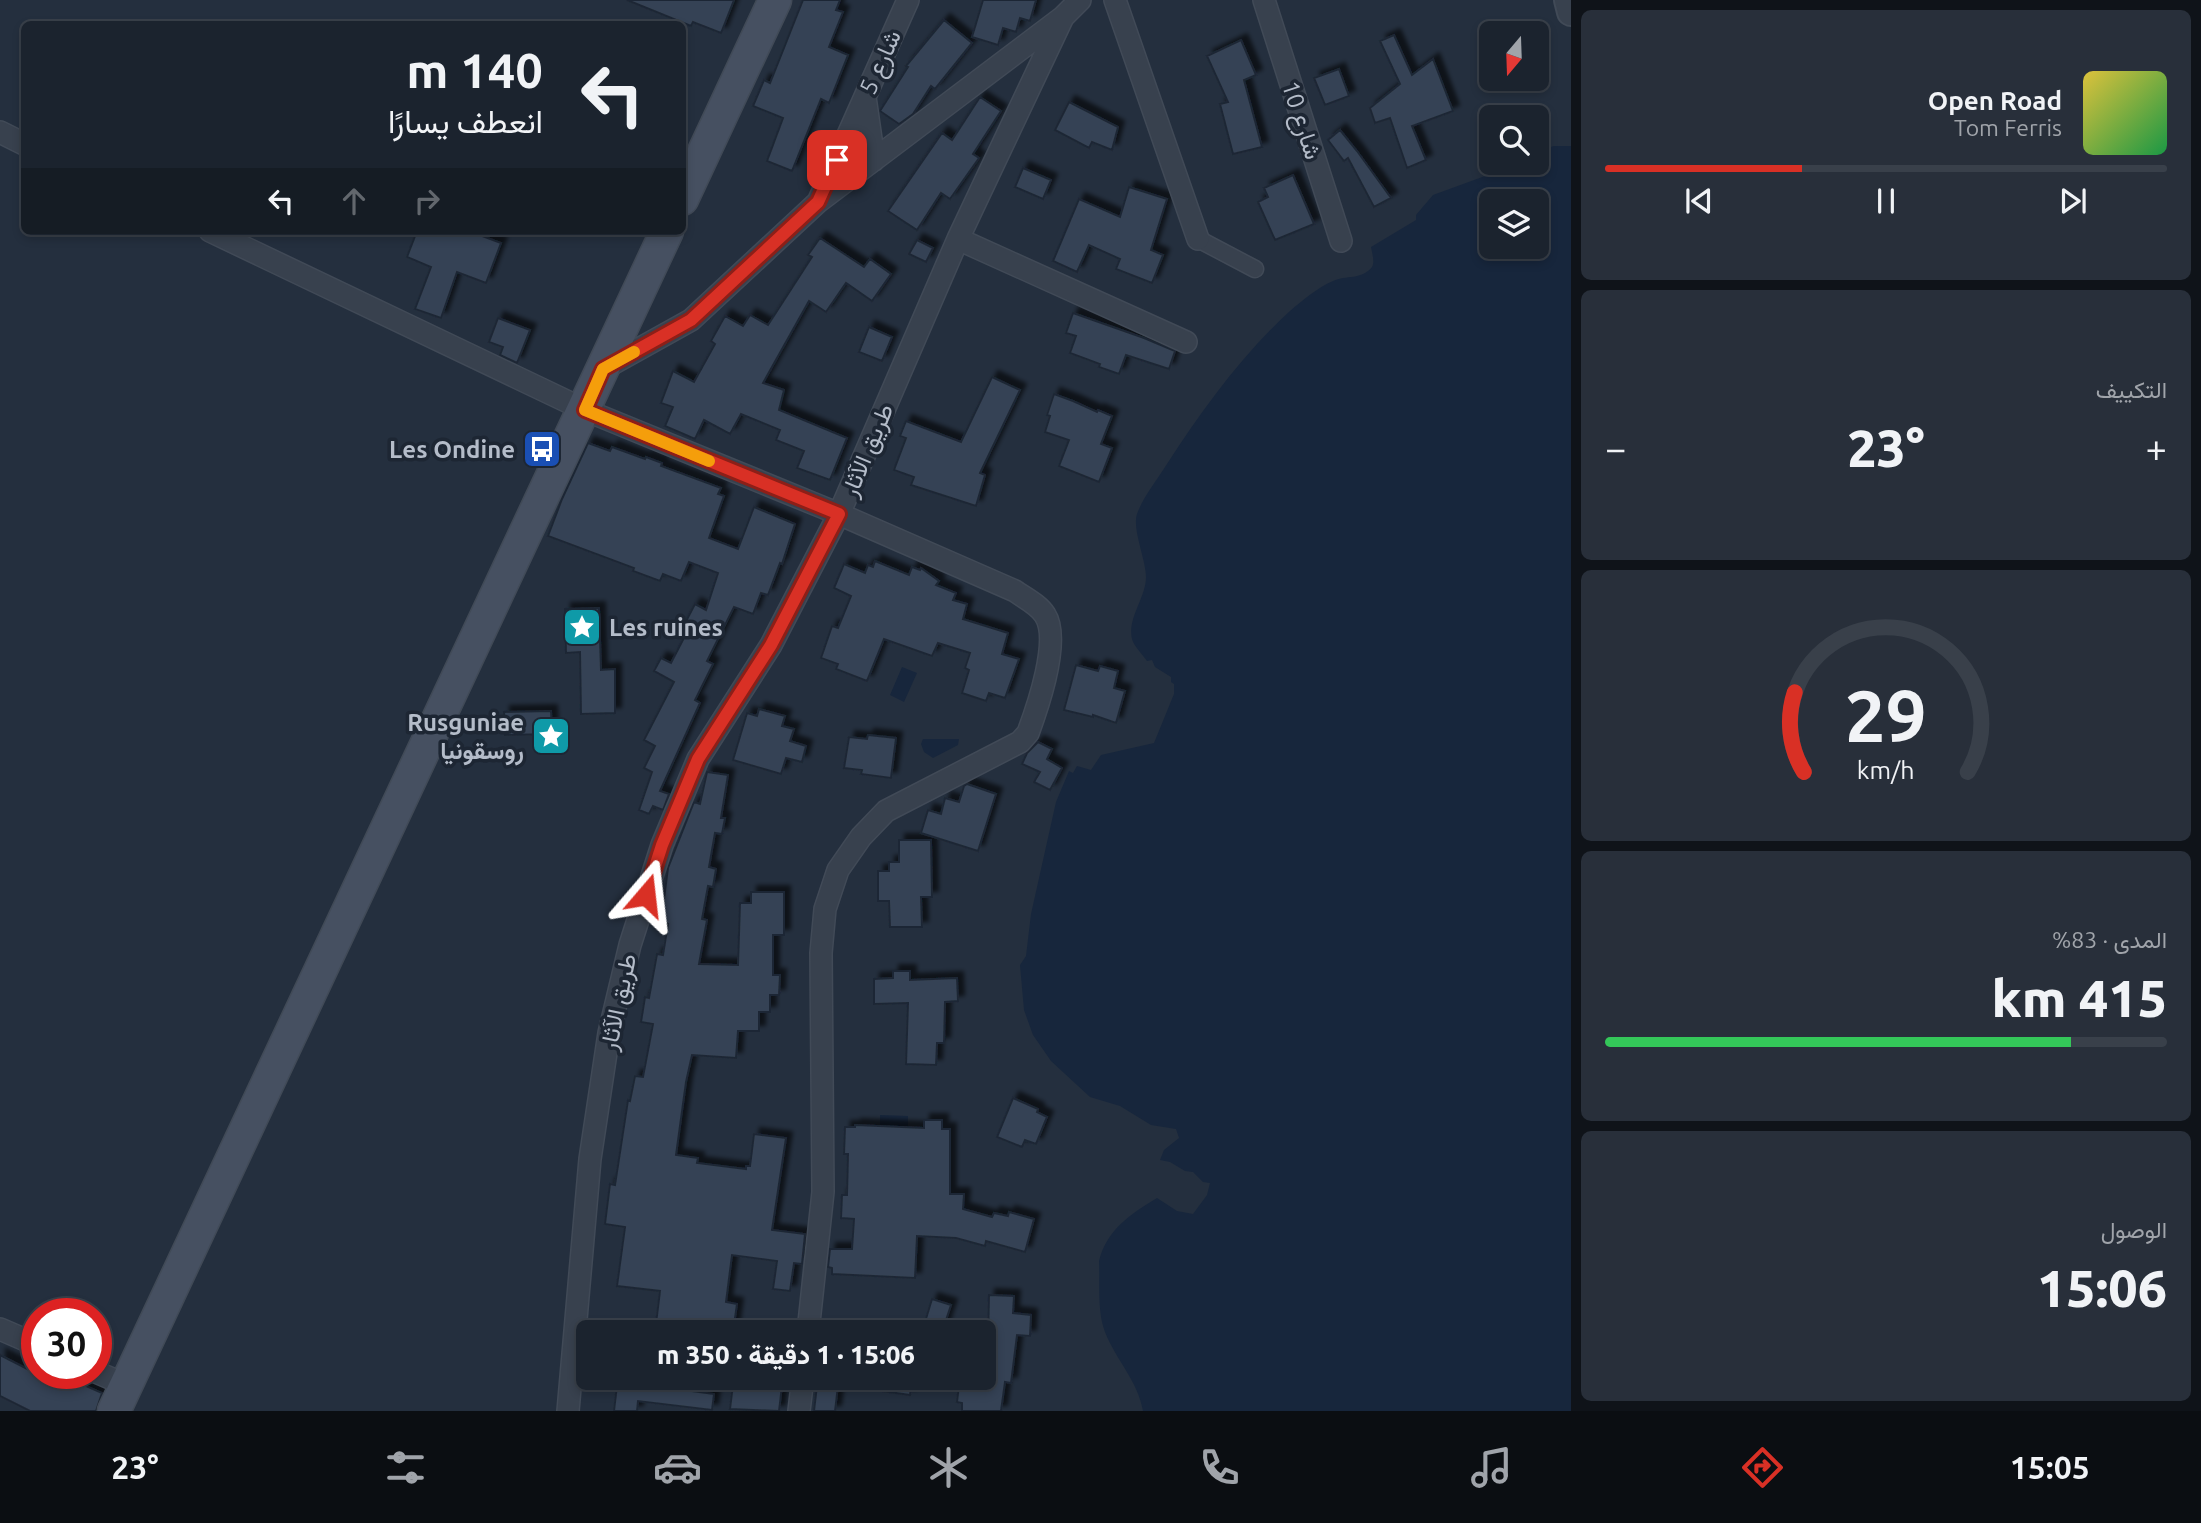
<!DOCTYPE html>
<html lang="ar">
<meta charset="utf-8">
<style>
body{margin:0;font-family:Ubuntu,Vazirmatn,sans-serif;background:#282f3a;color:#f1f3f6;direction:rtl;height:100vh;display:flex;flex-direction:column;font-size:26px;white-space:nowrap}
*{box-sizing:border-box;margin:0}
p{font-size:23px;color:#a0a4aa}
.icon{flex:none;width:38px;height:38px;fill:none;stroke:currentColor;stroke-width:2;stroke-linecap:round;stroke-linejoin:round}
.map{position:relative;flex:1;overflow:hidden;direction:ltr}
.drawer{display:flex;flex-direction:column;gap:10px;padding:10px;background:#0f1319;width:630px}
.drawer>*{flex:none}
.hud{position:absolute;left:21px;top:21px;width:665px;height:214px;border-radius:10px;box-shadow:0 4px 10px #0003,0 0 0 2px #39404a;direction:rtl;background:#1b232e;color:#f1f3f6;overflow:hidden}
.needle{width:46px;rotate:199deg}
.buttons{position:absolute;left:1479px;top:21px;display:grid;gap:14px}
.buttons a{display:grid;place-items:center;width:70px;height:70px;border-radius:10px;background:#1b232e;box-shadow:0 4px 10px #0003,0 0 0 2px #39404a;font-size:35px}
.speed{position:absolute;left:21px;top:1298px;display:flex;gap:14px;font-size:35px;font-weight:700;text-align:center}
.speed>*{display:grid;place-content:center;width:91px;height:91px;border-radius:50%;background:#1b232e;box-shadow:0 4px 10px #0003,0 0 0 2px #39404a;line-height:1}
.speed .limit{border:10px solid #d22;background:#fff;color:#111}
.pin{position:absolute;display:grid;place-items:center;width:60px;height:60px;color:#fff;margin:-30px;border-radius:14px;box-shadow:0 4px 10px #0006}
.me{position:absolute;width:77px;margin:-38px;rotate:17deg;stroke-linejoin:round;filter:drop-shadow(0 0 5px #0008)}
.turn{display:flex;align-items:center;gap:24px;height:147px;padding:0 28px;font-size:32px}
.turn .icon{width:91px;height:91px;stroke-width:2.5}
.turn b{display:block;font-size:49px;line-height:60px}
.lanes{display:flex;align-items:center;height:66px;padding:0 28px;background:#0003;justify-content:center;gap:35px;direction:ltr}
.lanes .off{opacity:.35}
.big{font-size:52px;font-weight:800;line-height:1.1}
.drawer .widget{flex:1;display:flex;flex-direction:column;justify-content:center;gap:10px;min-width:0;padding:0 24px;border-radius:10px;background:#282f3a}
.drawer .dial{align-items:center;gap:0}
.dial svg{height:182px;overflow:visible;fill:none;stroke:#39404a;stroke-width:7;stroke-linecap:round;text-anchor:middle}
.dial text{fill:#f1f3f6;stroke:none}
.song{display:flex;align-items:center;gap:21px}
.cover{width:84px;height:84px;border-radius:10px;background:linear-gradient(135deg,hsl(50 70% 55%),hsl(140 70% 35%))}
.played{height:7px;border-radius:4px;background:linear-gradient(90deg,#d93025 35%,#39404a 35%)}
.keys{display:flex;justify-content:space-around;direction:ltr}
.heat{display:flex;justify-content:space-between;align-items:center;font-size:38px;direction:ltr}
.charge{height:10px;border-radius:5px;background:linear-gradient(90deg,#34c759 83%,#39404a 0)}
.trip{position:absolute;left:576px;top:1320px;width:420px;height:70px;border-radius:10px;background:#1b232e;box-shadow:0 4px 10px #0003,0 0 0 2px #39404a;font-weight:800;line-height:70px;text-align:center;direction:rtl}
.tabs{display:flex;height:112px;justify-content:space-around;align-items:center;background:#0b0e12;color:#a0a4aa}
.tabs .icon{width:49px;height:49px}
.tabs .active{color:#d93025}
.tabs b{font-size:32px;color:#f1f3f6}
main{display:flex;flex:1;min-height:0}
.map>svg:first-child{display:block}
.water{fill:#17263c;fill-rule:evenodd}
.building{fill:#364354;stroke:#1f2835;stroke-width:2;filter:url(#shadow)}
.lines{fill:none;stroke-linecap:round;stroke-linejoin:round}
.pedestrian-casing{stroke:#414a57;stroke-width:19}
.minor-casing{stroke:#414a57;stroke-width:24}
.tertiary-casing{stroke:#414a57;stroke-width:30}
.secondary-casing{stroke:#414a57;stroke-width:35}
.pedestrian{stroke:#38414e;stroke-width:16}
.minor{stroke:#38414e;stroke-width:21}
.tertiary{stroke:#38414e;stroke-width:26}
.secondary{stroke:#465061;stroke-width:32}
.route-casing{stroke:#8d1f18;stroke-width:18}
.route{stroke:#d93025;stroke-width:12}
.slow{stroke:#f59e0b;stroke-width:12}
.labels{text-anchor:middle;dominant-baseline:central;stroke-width:7;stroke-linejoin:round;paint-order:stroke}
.street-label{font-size:24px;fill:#b4bcc9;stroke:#1d2633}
.poi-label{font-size:24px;font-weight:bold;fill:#b4bcc9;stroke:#1d2633;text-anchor:end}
</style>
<main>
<section class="drawer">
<div class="widget">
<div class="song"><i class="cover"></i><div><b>Open Road</b><p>Tom Ferris</p></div></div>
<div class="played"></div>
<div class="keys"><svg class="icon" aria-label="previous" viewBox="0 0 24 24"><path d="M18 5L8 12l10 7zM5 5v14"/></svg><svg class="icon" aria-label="pause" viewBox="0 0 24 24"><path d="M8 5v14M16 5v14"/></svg><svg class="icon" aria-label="next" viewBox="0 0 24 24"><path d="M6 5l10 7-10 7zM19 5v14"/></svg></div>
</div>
<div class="widget"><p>التكييف</p>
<div class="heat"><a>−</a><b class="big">23°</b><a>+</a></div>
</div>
<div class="widget dial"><svg viewBox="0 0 100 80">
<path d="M14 69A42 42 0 1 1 86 69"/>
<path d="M14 69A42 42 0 0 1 10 34" stroke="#d93025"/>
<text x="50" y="56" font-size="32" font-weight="700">29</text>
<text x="50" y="72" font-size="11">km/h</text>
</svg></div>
<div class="widget"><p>المدى · 83%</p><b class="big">415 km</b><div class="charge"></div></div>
<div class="widget"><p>الوصول</p><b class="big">15:06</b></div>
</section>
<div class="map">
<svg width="1571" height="1411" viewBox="0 0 1571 1411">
<defs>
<filter id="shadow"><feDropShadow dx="6" dy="-6" stdDeviation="2" flood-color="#0009"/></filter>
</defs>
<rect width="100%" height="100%" fill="#242f3e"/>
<path class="water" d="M1554,146H1571V1411H1143C1138,1381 1116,1360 1105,1332C1097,1311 1100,1283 1099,1261C1107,1229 1131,1214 1157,1198L1177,1211L1193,1214L1207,1195L1210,1183L1203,1182L1193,1172L1185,1171L1170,1162L1160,1160L1164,1150L1179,1138L1176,1129L1151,1125L1120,1106L1090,1097L1051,1061L1033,1035L1024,1010L1020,965L1026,956L1031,914L1056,802L1069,771L1073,773L1077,766L1091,770L1101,755L1154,743L1174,694V684L1171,682V677L1155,667L1152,660L1147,661C1142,654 1134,646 1132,639C1127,618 1146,598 1146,577C1146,560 1132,529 1137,514C1143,497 1157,480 1167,464C1202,410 1242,355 1290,311C1303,300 1317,288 1333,281C1346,275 1362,280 1372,267C1375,262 1372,253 1371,247L1416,220V215L1433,195L1496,172L1511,163H1536L1537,151ZM1491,201H1536V247H1491Z
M902,667L917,673L904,702L890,695Z
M923,739H959L958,745L933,758L924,752L921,744Z
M880,1115L908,1116V1128L880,1127Z"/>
<path class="building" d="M627,0H734L721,33L693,22L691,26Z
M803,0H840L836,10L843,12L829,47L848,55L829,103L821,99L792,171L767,161L783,118L753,106L764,80L770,83Z
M983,0H1036L1030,21L1020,18L1016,32L1003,28L998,45L972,37Z
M944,20L972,43L935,89L931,86L913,114L899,124L880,111L908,67L906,66Z
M1394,35L1412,75L1433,59L1453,111L1412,126L1426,160L1407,168L1390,118L1375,123L1370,108L1400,84L1380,41Z
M1241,40L1256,75L1244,80L1262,147L1233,154L1220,104L1228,102L1207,56Z
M1339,69L1349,96L1325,105L1314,78Z
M980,97L1001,111L973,154L979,158L950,199L941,193L917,230L888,211L942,133L952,140Z
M1069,102L1118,127L1112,150L1092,142L1089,148L1055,130Z
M1340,130L1357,151L1391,198L1374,207L1348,158L1344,161L1328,140Z
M1023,168L1051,180L1043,199L1015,187Z
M1293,175L1314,224L1275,240L1258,202L1268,197L1264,188Z
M1129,187L1167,199L1151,250L1163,255L1152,283L1116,269L1120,259L1089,245L1077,272L1053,261L1079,199L1120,217Z
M417,231H469L501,243L486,283L457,272L441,318L415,309L431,267L407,257Z
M820,238L864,267L870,259L891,274L872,301L846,283L826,312L809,301L763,383L784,390L779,410L847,438L830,480L797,468L804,451L776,440L780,430L741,414L730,434L704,420L695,439L665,426L673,407L661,403L673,371L694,382L715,344L711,341L725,316L743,326L750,315L768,325L812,257L808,255Z
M917,240L933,248L926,262L909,254Z
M1073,313L1144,338L1175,351L1169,369L1126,355L1119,374L1099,367L1100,364L1070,353L1076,336L1066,333Z
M498,318L530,330L517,363L500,355L503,347L489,342Z
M869,327L892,337L882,361L859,352Z
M992,377L1020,390L980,473L985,475L976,506L911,485L914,477L894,470L906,438L900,436L906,421L961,442Z
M1054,394L1073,401L1097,412L1098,410L1112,416L1101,444L1112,448L1099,482L1059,466L1069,440L1045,432L1050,416L1047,415Z
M588,443L610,451L612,447L645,459L646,457L662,463L661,466L721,488L718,494L724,496L709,538L738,549L754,507L795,524L782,564L780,563L768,595L761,593L753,614L734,607L707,661L713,664L695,700L700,703L660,791L669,794L663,810L653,806L649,814L639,810L652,772L644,768L655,746L644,740L674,682L654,671L661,658L671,663L687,632L682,629L695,604L706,610L718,573L689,562L681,581L663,574L660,581L633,571L634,568L548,536L562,499Z
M875,561L909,575L912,567L920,570L921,568L939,581L936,585L956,593L953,600L967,604L963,619L1008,633L1002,654L1019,659L1005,698L989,693L986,701L962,693L969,670L965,668L970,653L938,643L932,656L884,639L867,681L836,669L838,664L821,658L832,626L838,628L851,596L834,588L844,564L865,573L868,565L873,567Z
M599,608L601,670L615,669V713L581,714L580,652L566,653L565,609Z
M1076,665L1098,671L1100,666L1118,671L1114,688L1125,691L1116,723L1093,715V717L1064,710Z
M759,709L785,716L782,726L794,729L790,741L806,746L802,762L786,758L781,774L733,760L747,713L757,716Z
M551,711L552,734L505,735L504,712Z
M868,735L896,738L891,778L861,774L862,770L844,768L849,737L867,739Z
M1038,742L1052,749L1047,759L1062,768L1050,790L1034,782L1040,772L1022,764L1027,753Z
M707,772L728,775L721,818H725L722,834L715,833L709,867L716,869L713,887L708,886L702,919L707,920L699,964L738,965L740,903H751V892H784V935H773V975H780L779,995H770V1012H759V1031H738L736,1058L692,1055L686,1082L676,1155L698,1158L697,1163L746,1169V1166H750L754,1134L786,1138L772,1230L805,1234L802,1264L794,1263L790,1291L773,1289L777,1261L732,1255L726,1302L737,1304L733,1332H655L660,1291L617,1286L625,1227L605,1224L610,1184L615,1185L628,1100L630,1101L635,1076L643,1077L653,1024L641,1022L645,997L649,998L657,954L663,955L668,924L661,922L668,868L694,802L700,804Z
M967,784L996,794L978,851L921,833L928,810L941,814L945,798L959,802L964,786Z
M899,840H931L932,897H921L922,927H890L889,901H878V871H889V862H899Z
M893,971H910V980L957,978L958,1001L945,1002L944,1043H937L936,1065L906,1064L908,1003L874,1004V979L893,978Z
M1013,1098L1038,1109L1037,1112L1047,1117L1036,1144L1025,1140L1022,1147L997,1137Z
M924,1120H942V1129H950V1194H964L963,1209L992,1217L994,1213L1008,1216L1009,1212L1034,1219L1025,1252L986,1241L985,1246L956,1238L917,1236L915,1278L832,1274V1268L828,1267L830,1249H852L854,1219L841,1218L842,1195H847L848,1154H844L845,1127H855V1125L924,1128Z
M989,1295L1014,1296L1013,1313L1031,1315L1030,1336L1017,1335L1011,1383L1005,1382L1001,1411H962V1403L957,1402L960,1377H984V1340L988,1341Z
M932,1299L951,1305L942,1332H922Z
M0,1355L37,1374H59L102,1393L96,1411H30L0,1396Z
M618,1377H662L661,1387L714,1394L712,1410L638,1401L637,1411H614Z
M734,1377H783L779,1411L730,1409Z
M818,1377H839L835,1411H814Z
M855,1377H912L910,1395L854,1387Z"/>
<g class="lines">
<defs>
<path id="pedestrian" d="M1198,239L1255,269"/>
<path id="minor" d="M1115,0L1198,239
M1264,0L1341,241
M865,97L874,160
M0,132L24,144
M819,200L908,0
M210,231L585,410L839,514L1015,591C1025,598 1039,605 1045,615C1061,640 1038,706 1028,733L1020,742L886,811L861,837L838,870L825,909L821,953L823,1192L808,1332
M958,239L1186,342
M603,369L691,320L818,202L1063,17L1080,0
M0,1329L37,1345
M96,1372L126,1385
M568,1411L590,1159L609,1033L630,945L662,845L698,759L771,645L839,514L958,239L1063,17
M799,1411L803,1377"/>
<path id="tertiary" d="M1568,0L1571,12"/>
<path id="secondary" d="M682,199L775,0
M114,1411L667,231"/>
</defs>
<use href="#pedestrian" class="pedestrian-casing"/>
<use href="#minor" class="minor-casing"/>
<use href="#tertiary" class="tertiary-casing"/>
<use href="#secondary" class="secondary-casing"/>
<use href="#pedestrian" class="pedestrian"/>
<use href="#minor" class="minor"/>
<use href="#tertiary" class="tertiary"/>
<use href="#secondary" class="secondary"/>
</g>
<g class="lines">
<defs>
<path id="route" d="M646,895L662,845L698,759L771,645L839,514L585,410L603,369L691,320L818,202L837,160"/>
</defs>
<use href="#route" class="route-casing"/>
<use href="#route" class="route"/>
<path class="slow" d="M634,352L603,369L585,410L709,461"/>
</g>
<defs>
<symbol id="bus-square" viewBox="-11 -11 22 22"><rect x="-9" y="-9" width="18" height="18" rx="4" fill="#1a4fb4" stroke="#1d2633"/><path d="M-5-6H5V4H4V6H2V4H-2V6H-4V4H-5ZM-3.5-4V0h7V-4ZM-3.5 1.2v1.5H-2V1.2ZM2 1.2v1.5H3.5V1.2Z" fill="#fff"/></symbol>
<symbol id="sight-square" viewBox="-11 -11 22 22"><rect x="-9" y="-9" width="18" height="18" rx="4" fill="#0f9aa8" stroke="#1d2633"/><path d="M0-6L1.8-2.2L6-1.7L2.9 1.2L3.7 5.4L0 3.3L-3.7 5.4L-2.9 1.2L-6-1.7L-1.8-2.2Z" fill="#fff"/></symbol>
</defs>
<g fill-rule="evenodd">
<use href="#bus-square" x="520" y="427" width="44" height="44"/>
<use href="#sight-square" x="560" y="605" width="44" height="44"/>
<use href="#sight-square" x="529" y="714" width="44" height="44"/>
</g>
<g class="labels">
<g class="street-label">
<text transform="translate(880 62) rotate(-66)">شارع 5</text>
<text transform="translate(1302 120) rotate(72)">شارع 10</text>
<text transform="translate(867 450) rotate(-67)">طريق الآثار</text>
<text transform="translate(618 1002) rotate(-78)">طريق الآثار</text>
</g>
<g class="poi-label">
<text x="515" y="449">Les Ondine</text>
<text x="609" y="627" text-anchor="start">Les ruines</text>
<text x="524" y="722">Rusguniae<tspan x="524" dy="28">روسقونيا</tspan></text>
</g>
</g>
</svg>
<div class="buttons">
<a><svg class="needle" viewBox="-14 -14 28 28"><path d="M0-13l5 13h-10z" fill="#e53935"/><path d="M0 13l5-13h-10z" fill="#a0a4aa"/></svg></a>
<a><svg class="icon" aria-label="search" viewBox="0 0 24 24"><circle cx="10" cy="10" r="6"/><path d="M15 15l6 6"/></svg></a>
<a><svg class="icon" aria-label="layers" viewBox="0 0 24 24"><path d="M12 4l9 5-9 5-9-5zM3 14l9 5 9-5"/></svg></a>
</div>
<div class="speed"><div class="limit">30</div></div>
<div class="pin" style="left:837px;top:160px;background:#d93025"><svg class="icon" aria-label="arrive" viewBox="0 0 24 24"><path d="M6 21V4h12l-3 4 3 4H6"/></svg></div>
<svg class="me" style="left:646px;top:895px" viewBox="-20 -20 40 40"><path d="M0-17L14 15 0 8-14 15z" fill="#d93025" stroke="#fff" stroke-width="4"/></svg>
<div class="trip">15:06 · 1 دقيقة · 350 m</div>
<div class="hud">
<div class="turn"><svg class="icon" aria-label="left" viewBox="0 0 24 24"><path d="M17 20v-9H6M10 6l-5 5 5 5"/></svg><div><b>140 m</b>انعطف يسارًا</div></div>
<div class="lanes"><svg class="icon" aria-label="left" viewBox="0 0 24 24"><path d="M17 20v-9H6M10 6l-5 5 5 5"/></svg><svg class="icon off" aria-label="ahead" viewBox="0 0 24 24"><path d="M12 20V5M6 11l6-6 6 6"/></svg><svg class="icon off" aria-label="right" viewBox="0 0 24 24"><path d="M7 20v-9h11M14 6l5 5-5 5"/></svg></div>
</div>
</div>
</main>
<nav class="tabs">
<b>15:05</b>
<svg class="icon active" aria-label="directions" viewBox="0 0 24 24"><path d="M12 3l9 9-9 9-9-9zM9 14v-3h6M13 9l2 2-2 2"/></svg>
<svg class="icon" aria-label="music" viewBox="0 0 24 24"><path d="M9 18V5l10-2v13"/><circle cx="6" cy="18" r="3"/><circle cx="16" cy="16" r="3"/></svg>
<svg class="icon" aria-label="phone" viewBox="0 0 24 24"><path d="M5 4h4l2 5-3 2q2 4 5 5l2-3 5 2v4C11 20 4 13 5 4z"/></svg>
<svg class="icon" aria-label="climate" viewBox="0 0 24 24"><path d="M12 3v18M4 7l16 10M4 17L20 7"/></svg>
<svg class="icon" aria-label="car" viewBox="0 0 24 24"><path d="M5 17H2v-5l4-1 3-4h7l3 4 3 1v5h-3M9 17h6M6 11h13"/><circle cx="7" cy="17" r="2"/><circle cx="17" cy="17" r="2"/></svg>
<svg class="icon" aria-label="filters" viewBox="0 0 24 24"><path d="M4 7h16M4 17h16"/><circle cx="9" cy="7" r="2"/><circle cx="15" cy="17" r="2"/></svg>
<b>23°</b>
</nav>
